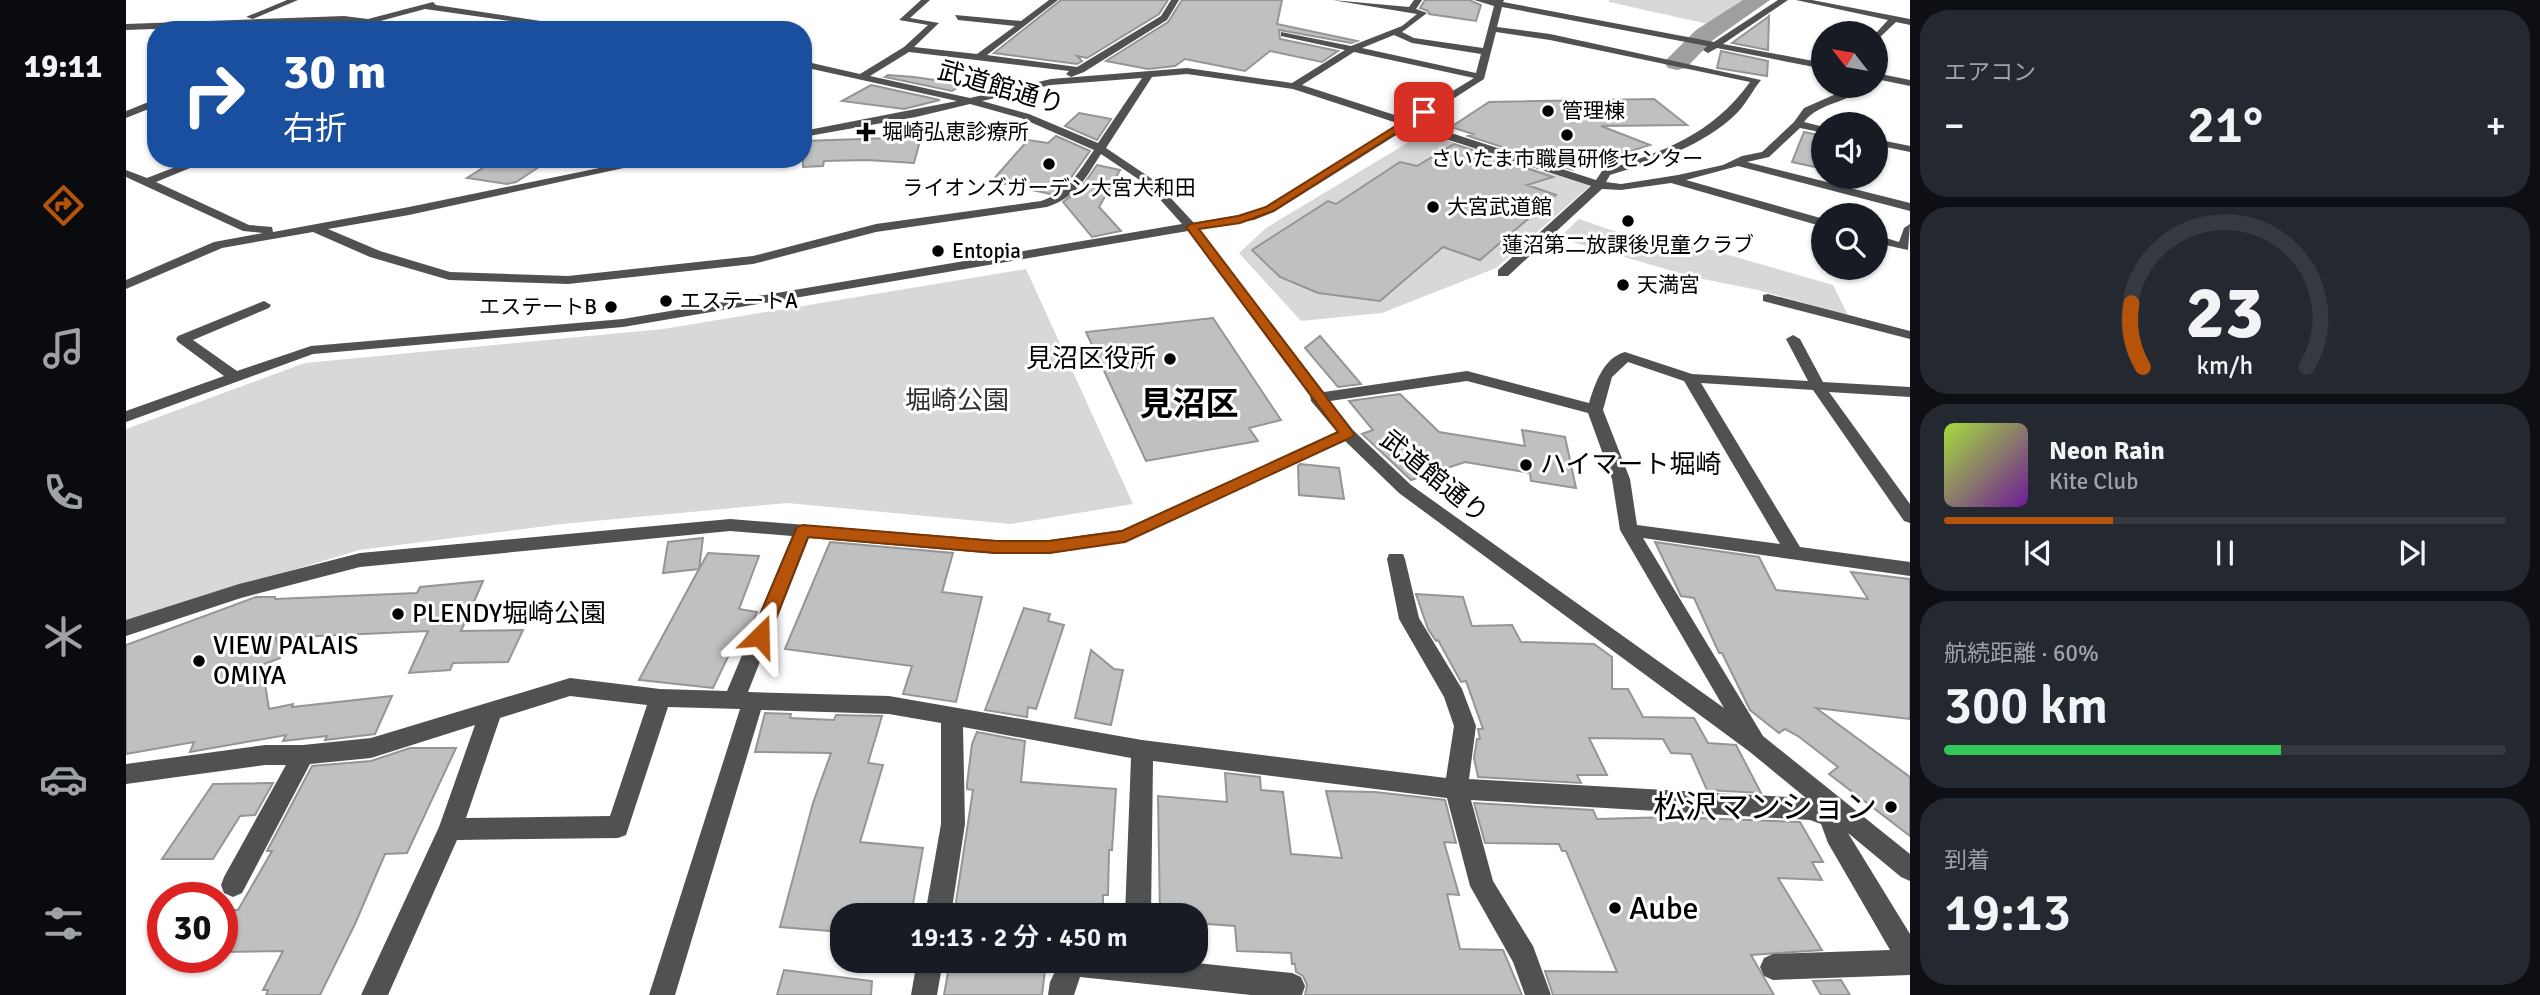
<!DOCTYPE html>
<html lang="ja">
<meta charset="utf-8">
<style>
body{margin:0;font-family:Signika,"Noto Sans JP",sans-serif;background:#242831;color:#f1f3f6;height:100vh;display:flex;flex-direction:column;font-size:26px;white-space:nowrap}
*{box-sizing:border-box;margin:0}
p{font-size:23px;color:#9ea1a6}
.icon{flex:none;width:38px;height:38px;fill:none;stroke:currentColor;stroke-width:2;stroke-linecap:round;stroke-linejoin:round}
.map{position:relative;flex:1;overflow:hidden}
.side{display:flex;flex-direction:column;gap:10px;padding:10px;background:#0d0f14;width:630px}
.side>*{flex:none}
.hud{position:absolute;left:21px;top:21px;width:665px;height:147px;border-radius:28px;box-shadow:0 2px 5px #0004;background:#1a4fa0;color:#fff;overflow:hidden}
.needle{width:46px;rotate:301deg}
.buttons{position:absolute;left:1685px;top:21px;display:grid;gap:14px}
.buttons a{display:grid;place-items:center;width:77px;height:77px;border-radius:50%;background:#171b24;box-shadow:0 2px 5px #0004;font-size:35px}
.speed{position:absolute;left:21px;top:882px;display:flex;gap:14px;font-size:35px;font-weight:700;text-align:center}
.speed>*{display:grid;place-content:center;width:91px;height:91px;border-radius:50%;background:#171b24;box-shadow:0 2px 5px #0004;line-height:1}
.speed .limit{border:10px solid #d22;background:#fff;color:#111}
.pin{position:absolute;display:grid;place-items:center;width:60px;height:60px;color:#fff;margin:-30px;border-radius:14px;box-shadow:0 4px 10px #0006}
.me{position:absolute;width:77px;margin:-38px;rotate:22deg;stroke-linejoin:round;filter:drop-shadow(0 0 5px #0008)}
.turn{display:flex;align-items:center;gap:24px;height:147px;padding:0 21px;font-size:32px}
.turn .icon{width:91px;height:91px;stroke-width:2.5}
.turn b{display:block;font-size:49px;line-height:60px}
.big{font-size:52px;font-weight:600;line-height:1.1}
.side .widget{flex:1;display:flex;flex-direction:column;justify-content:center;gap:10px;min-width:0;padding:0 24px;border-radius:28px;background:#242831}
.side .dial{align-items:center;gap:0}
.dial svg{height:182px;overflow:visible;fill:none;stroke:#363941;stroke-width:7;stroke-linecap:round;text-anchor:middle}
.dial text{fill:#f1f3f6;stroke:none}
.song{display:flex;align-items:center;gap:21px}
.cover{width:84px;height:84px;border-radius:10px;background:linear-gradient(135deg,hsl(80 70% 55%),hsl(280 70% 35%))}
.played{height:7px;border-radius:4px;background:linear-gradient(90deg,#b45309 30%,#363941 30%)}
.keys{display:flex;justify-content:space-around;direction:ltr}
.heat{display:flex;justify-content:space-between;align-items:center;font-size:38px;direction:ltr}
.charge{height:10px;border-radius:5px;background:linear-gradient(90deg,#34c759 60%,#363941 0)}
.trip{position:absolute;left:704px;top:903px;width:378px;height:70px;border-radius:28px;background:#171b24;box-shadow:0 2px 5px #0004;font-weight:600;line-height:70px;text-align:center}
main{display:flex;flex:1;min-height:0}
.menu{display:flex;flex-direction:column;width:126px;justify-content:space-around;align-items:center;background:#090b0e;color:#9ea1a6}
.menu .icon{width:49px;height:49px}
.menu .selected{color:#b45309}
.menu b{font-size:32px;color:#f1f3f6}
.map>svg:first-child{display:block}
.green{fill:#d8d8d8}
.lines{fill:none;stroke-linecap:round;stroke-linejoin:round}
.river{fill:#9f9f9f;fill-rule:evenodd}
.building{fill:#c0c0c0;stroke:#959595;stroke-width:2}
.minor{fill:#515151;fill-rule:evenodd}
.route{fill:#b45309;stroke:#753606;stroke-width:2}
.poi-dot{fill:#000;stroke:#fff;stroke-width:2.5}
.labels{text-anchor:middle;dominant-baseline:central;stroke-width:6;stroke-linejoin:round;paint-order:stroke}
.far-poi-label{font-size:21px;fill:#000;stroke:#fff;text-anchor:start}
.street-label{font-size:26px;fill:#000;stroke:#fff}
.poi-label{font-size:26px;fill:#000;stroke:#fff;text-anchor:start}
.park-label{font-size:26px;fill:#2f2f2f;stroke:#fff}
.near-poi-label{font-size:32px;fill:#000;stroke:#fff;text-anchor:end}
.district-label{font-size:33px;font-weight:bold;fill:#000;stroke:#fff}
</style>
<main>
<nav class="menu">
<b>19:11</b>
<svg class="icon selected" aria-label="directions" viewBox="0 0 24 24"><path d="M12 3l9 9-9 9-9-9zM9 14v-3h6M13 9l2 2-2 2"/></svg>
<svg class="icon" aria-label="music" viewBox="0 0 24 24"><path d="M9 18V5l10-2v13"/><circle cx="6" cy="18" r="3"/><circle cx="16" cy="16" r="3"/></svg>
<svg class="icon" aria-label="phone" viewBox="0 0 24 24"><path d="M5 4h4l2 5-3 2q2 4 5 5l2-3 5 2v4C11 20 4 13 5 4z"/></svg>
<svg class="icon" aria-label="climate" viewBox="0 0 24 24"><path d="M12 3v18M4 7l16 10M4 17L20 7"/></svg>
<svg class="icon" aria-label="car" viewBox="0 0 24 24"><path d="M5 17H2v-5l4-1 3-4h7l3 4 3 1v5h-3M9 17h6M6 11h13"/><circle cx="7" cy="17" r="2"/><circle cx="17" cy="17" r="2"/></svg>
<svg class="icon" aria-label="filters" viewBox="0 0 24 24"><path d="M4 7h16M4 17h16"/><circle cx="9" cy="7" r="2"/><circle cx="15" cy="17" r="2"/></svg>
</nav>
<div class="map">
<svg width="1784" height="995" viewBox="0 0 1784 995">
<rect width="100%" height="100%" fill="#fff"/>
<path class="green" d="M1483,0H1619L1582,24L1483,2Z
M1298,133L1464,186L1370,268L1256,313L1175,321L1113,253L1140,228Z
M1453,219L1529,245L1537,236L1707,285L1722,315L1632,290L1567,277L1433,238Z
M900,269L1007,504L885,524L661,503L436,524L233,550L0,621V429L179,363L537,329Z"/>
<g class="lines">
<path class="river" d="M1617,0H1644L1587,40L1560,68L1551,70L1542,68L1538,62L1570,30Z"/>
</g>
<path class="building" d="M935,0H1042L1033,14L961,58L951,56L956,61L951,64L868,53Z
M1056,0H1156L1151,24L1231,41L1225,43L1153,30L1154,39L1212,51L1196,62L1144,51L1119,71L1059,59L1049,66L1022,69L980,61L1042,22Z
M1299,0H1343L1355,5L1350,21L1303,14L1302,11L1294,8Z
M1643,16L1642,50L1606,43L1642,17Z
M1595,51L1642,61L1641,76L1591,68Z
M762,75L788,77L837,84L826,91L759,77Z
M745,85L814,100L778,109L716,101Z
M1528,99L1561,125L1475,126L1524,145L1447,170L1342,136L1347,134L1325,127L1363,102Z
M953,113L985,119L971,140L939,126Z
M1678,132L1698,136V169L1666,162Z
M930,136L964,151L944,179L931,190L924,194L866,181L902,140L922,143Z
M795,137L788,163L741,160L698,161L697,166L677,167V141Z
M1328,144L1427,177L1401,185L1430,195L1354,260L1317,247L1254,301L1192,293L1154,277L1126,250L1202,201L1210,204L1274,162L1291,166Z
M371,159H425L390,182L381,184L341,178Z
M971,165L994,170L973,207L995,231L966,237L937,202L955,188Z
M1087,318L1155,420L1123,428L1132,441L1020,461L960,332Z
M1194,336L1235,384L1212,387L1179,348Z
M1274,394L1313,432L1399,446L1396,430L1439,437L1450,488L1405,481L1404,473L1339,462L1285,480L1236,434L1247,430L1223,401Z
M1174,464L1213,468L1218,499L1173,495L1172,466Z
M577,538L573,569L582,553L633,556L613,609L631,612L620,639L611,638L587,688L513,680L573,569L537,573L542,542Z
M704,542L827,553L816,592L856,597L830,702L777,694L786,666L659,649Z
M1529,542L1633,557L1650,590L1742,599L1725,572L1784,579V719L1690,708L1784,777V836L1703,774L1712,767L1672,736L1659,729L1653,733L1624,710L1596,653H1593L1568,598L1555,596Z
M357,581L335,631L397,630L382,662L327,663L324,670L283,673L302,631L150,638L154,658L136,665L143,709L167,704L166,707L266,696L249,734L199,740L201,736L157,741L160,735L64,752L68,742L0,754V645L130,597H149V599L291,593L294,587Z
M1290,594L1337,597L1346,626L1386,625L1395,642L1468,644L1486,657V689H1502L1517,717L1568,718L1582,743L1610,745L1635,793L1581,790L1565,754L1545,753L1537,739L1463,738L1481,775H1451L1455,783L1352,777L1348,758L1351,739H1354L1352,729H1357L1340,681L1335,682L1312,640L1310,641L1302,629Z
M898,608L924,614L922,621L938,625L910,709L902,707L901,717L859,710Z
M965,650L988,669L997,670L985,725L949,718Z
M639,713L665,714L664,718L708,720L710,715L756,716L742,763L757,765L734,842L797,848L785,915H716V932L654,927L687,803L705,753L629,752Z
M851,732L899,741L895,782L990,789L986,850H983L982,895H977V915H828L847,790L841,789V784L846,744Z
M284,748H330L281,853L259,854L229,924L194,995H140L142,990H137L157,951L96,952V910H112L146,851H141L186,766L245,761Z
M1099,773L1134,777L1135,790L1157,792L1165,854L1216,858L1200,791L1249,792L1319,800L1330,843L1318,842L1333,895L1321,894L1334,949L1377,950L1396,995H1179L1181,985L1177,976L1170,972L1169,964H1166L1165,953L1111,951L1109,926L1069,923V915H1034L1032,796L1101,802Z
M144,783H147L129,815L114,816L87,859H36L87,784Z
M1348,803L1467,810L1471,819L1545,817L1674,822L1697,862H1686L1696,880L1652,878L1696,950L1625,955L1648,995H1427L1419,971L1491,972L1440,851H1436L1433,844L1359,843Z
M824,961H872L871,965L919,970L916,995H818Z
M658,970L746,981L745,995H651Z
M1715,980L1724,995H1695L1687,981Z"/>
<g class="lines">
<path class="minor" d="M161,0H172L127,19L120,17Z
M795,0H804L784,18L813,23L788,47L851,54L889,26L832,20L829,15L895,21L923,0H932L861,55L951,67L1035,16L1045,0H1053L1041,20L958,72L945,77L940,74L943,71L783,52L744,76L844,98L925,79L1061,68L1166,83L1219,50L1155,36V32L1225,46L1276,26L1291,14L1206,0L1283,7L1288,0H1296L1290,9L1301,13L1276,32L1288,38L1357,48L1368,6L1348,0H1378L1377,2L1588,42L1652,0H1662L1597,44L1698,63V69L1591,48L1582,53L1577,50L1581,46L1376,7L1371,27L1424,34L1635,80C1627,90 1621,102 1612,112C1578,146 1530,161 1484,175L1480,182L1495,184L1552,175L1597,165L1616,156L1636,152L1668,122L1678,108L1728,86H1739C1722,104 1693,102 1678,122L1698,127V133L1674,128L1643,157L1621,162L1784,203V211L1612,166L1560,180L1698,219V227L1545,183L1495,190L1476,189L1382,276H1372V270L1465,186L1283,127L1148,212L1128,220L1073,229L1198,392L1341,371L1463,403C1469,384 1477,358 1499,352L1566,374L1682,381L1660,339L1667,335L1674,339L1697,382L1784,387V397L1703,392L1784,504V523L1778,521L1687,390L1575,383L1674,547L1784,562V576L1517,538L1637,736L1784,854V881L1775,877L1722,833L1784,934V975L1647,980L1638,976L1634,967L1638,958L1647,954L1764,950L1702,843L1695,824L1684,820L1345,800L1367,881L1407,946L1425,995H1399L1387,962L1344,886L1321,798L1027,761L1025,915H999L1005,758L837,727L839,824L825,915H799L815,824V723L763,714L635,710L549,995H523L614,709L542,707L500,835L492,838L331,840L262,995H235L313,827L349,725L245,758L184,764L116,893L107,897L98,893L95,885L98,877L160,765H139L0,784V764L139,745H177L245,738L444,678L534,689L601,691L666,536L604,531L234,567L115,598L0,636V620L113,584L234,553L604,519L870,540H923L996,530L1211,432L1185,401L1184,396L1062,231L497,327L187,354L0,422V411L98,376L52,342L50,339L52,336L138,301L145,305L143,308L67,340L111,371L185,346L497,319L1056,224L1021,185L975,154C958,180 952,196 921,207L750,232L627,264L442,284L323,280L244,257L187,232L96,248L0,289V280L88,242L137,233L117,231L0,177V170L21,178L70,159H86L30,182L123,225L146,227L147,232L283,207L517,159H539L283,215L202,229L254,251L324,272L442,276L627,256L750,224L915,201C942,192 952,173 968,150L895,118L844,104L790,117L677,137V131L831,101L677,67V61L734,74L778,47L802,25L773,20ZM1370,32L1424,40L1624,82C1586,135 1537,152 1476,171L1470,180L1291,122L1358,79ZM1268,35L1286,43L1355,54L1350,73L1236,48ZM1228,52L1348,78L1281,119L1176,85ZM1061,74L1167,89L1274,124L1140,206L1125,213L1068,223L1029,181L980,148L1026,77ZM1016,78L972,143L903,114L856,101L925,85ZM1502,362L1558,381L1654,544L1511,525L1504,479L1477,410L1486,377ZM1341,381L1462,413L1486,479L1494,530L1598,708L1285,485L1227,430L1204,401ZM1219,441L1273,493L1624,752L1680,798L1343,779L1350,726L1336,689L1293,618L1279,559L1277,554H1263L1261,559L1273,619L1318,697L1328,726L1320,778L1016,740L763,696L622,692L683,538L870,554H923L999,542ZM444,696L521,705L484,816L340,818L374,718Z
M1670,0H1686L1784,19V25L1770,22L1750,41V33L1762,20Z
M307,2L310,5L473,30H449L299,9L232,27L229,22H218L0,30V24L218,16L242,19Z
M1750,73L1784,80V86L1750,79Z
M30,99V106L0,118V111Z
M1750,139L1784,146V152L1750,145Z
M1784,224L1782,250L1750,243V235L1773,242L1778,228Z
M1642,294L1784,331V339L1637,301V295Z
M791,961H817L811,995H785Z
M934,961H1052L1166,973L1175,977L1179,986L1176,995H1125L954,977L948,995H922L924,982Z"/>
</g>
<path class="route" d="M1295,110L1303,112L1147,211L1114,223L1073,229L1226,431L1228,434L1226,437L999,542L923,553H870L682,537L643,636L641,641H628L625,636L671,527L677,525L870,541H923L996,531L1212,432L1060,227L1065,224L1112,216L1140,207Z"/>
<g class="poi-dot">
<circle cx="1422" cy="111" r="7"/>
<path d="M736.5 121.5h7v7h7v7h-7v7h-7v-7h-7v-7h7z"/>
<circle cx="1441" cy="135" r="7"/>
<circle cx="923" cy="164" r="7"/>
<circle cx="1307" cy="207" r="7"/>
<circle cx="1502" cy="221" r="7"/>
<circle cx="812" cy="251" r="7"/>
<circle cx="1497" cy="285" r="7"/>
<circle cx="540" cy="301" r="7"/>
<circle cx="485" cy="307" r="7"/>
<circle cx="1044" cy="359" r="7"/>
<circle cx="1400" cy="465" r="7"/>
<circle cx="272" cy="614" r="7"/>
<circle cx="73" cy="661" r="7"/>
<circle cx="1765" cy="807" r="7"/>
<circle cx="1489" cy="908" r="7"/>
</g>
<g class="labels">
<g class="far-poi-label">
<text x="1436" y="111">管理棟</text>
<text x="756" y="132">堀崎弘恵診療所</text>
<text x="1441" y="159" text-anchor="middle">さいたま市職員研修センター</text>
<text x="923" y="188" text-anchor="middle">ライオンズガーデン大宮大和田</text>
<text x="1321" y="207">大宮武道館</text>
<text x="1502" y="245" text-anchor="middle">蓮沼第二放課後児童クラブ</text>
<text x="826" y="251">Entopia</text>
<text x="1511" y="285">天満宮</text>
<text x="554" y="301">エステートA</text>
<text x="471" y="307" text-anchor="end">エステートB</text>
</g>
<g class="street-label">
<text transform="translate(875 88) rotate(16)">武道館通り</text>
<text transform="translate(1308 477) rotate(39)">武道館通り</text>
</g>
<g class="poi-label">
<text x="1030" y="359" text-anchor="end">見沼区役所</text>
<text x="1414" y="465">ハイマート堀崎</text>
<text x="286" y="614">PLENDY堀崎公園</text>
<text x="87" y="646">VIEW PALAIS<tspan x="87" dy="30">OMIYA</tspan></text>
</g>
<g class="park-label">
<text x="831" y="401">堀崎公園</text>
</g>
<g class="near-poi-label">
<text x="1751" y="807">松沢マンション</text>
<text x="1503" y="908" text-anchor="start">Aube</text>
</g>
<g class="district-label">
<text x="1063" y="404">見沼区</text>
</g>
</g>
</svg>
<div class="buttons">
<a><svg class="needle" viewBox="-14 -14 28 28"><path d="M0-13l5 13h-10z" fill="#e53935"/><path d="M0 13l5-13h-10z" fill="#9ea1a6"/></svg></a>
<a><svg class="icon" aria-label="sound" viewBox="0 0 24 24"><path d="M4 9h4l5-4v14l-5-4H4zM17 9q2 3 0 6"/></svg></a>
<a><svg class="icon" aria-label="search" viewBox="0 0 24 24"><circle cx="10" cy="10" r="6"/><path d="M15 15l6 6"/></svg></a>
</div>
<div class="speed"><div class="limit">30</div></div>
<div class="pin" style="left:1298px;top:112px;background:#d93025"><svg class="icon" aria-label="arrive" viewBox="0 0 24 24"><path d="M6 21V4h12l-3 4 3 4H6"/></svg></div>
<svg class="me" style="left:634px;top:636px" viewBox="-20 -20 40 40"><path d="M0-17L14 15 0 8-14 15z" fill="#b45309" stroke="#fff" stroke-width="4"/></svg>
<div class="trip">19:13 · 2 分 · 450 m</div>
<div class="hud">
<div class="turn"><svg class="icon" aria-label="right" viewBox="0 0 24 24"><path d="M7 20v-9h11M14 6l5 5-5 5"/></svg><div><b>30 m</b>右折</div></div>
</div>
</div>
<section class="side">
<div class="widget"><p>エアコン</p>
<div class="heat"><a>−</a><b class="big">21°</b><a>+</a></div>
</div>
<div class="widget dial"><svg viewBox="0 0 100 80">
<path d="M14 69A42 42 0 1 1 86 69"/>
<path d="M14 69A42 42 0 0 1 9 41" stroke="#b45309"/>
<text x="50" y="56" font-size="32" font-weight="700">23</text>
<text x="50" y="72" font-size="11">km/h</text>
</svg></div>
<div class="widget">
<div class="song"><i class="cover"></i><div><b>Neon Rain</b><p>Kite Club</p></div></div>
<div class="played"></div>
<div class="keys"><svg class="icon" aria-label="previous" viewBox="0 0 24 24"><path d="M18 5L8 12l10 7zM5 5v14"/></svg><svg class="icon" aria-label="pause" viewBox="0 0 24 24"><path d="M8 5v14M16 5v14"/></svg><svg class="icon" aria-label="next" viewBox="0 0 24 24"><path d="M6 5l10 7-10 7zM19 5v14"/></svg></div>
</div>
<div class="widget"><p>航続距離 · 60%</p><b class="big">300 km</b><div class="charge"></div></div>
<div class="widget"><p>到着</p><b class="big">19:13</b></div>
</section>
</main>
